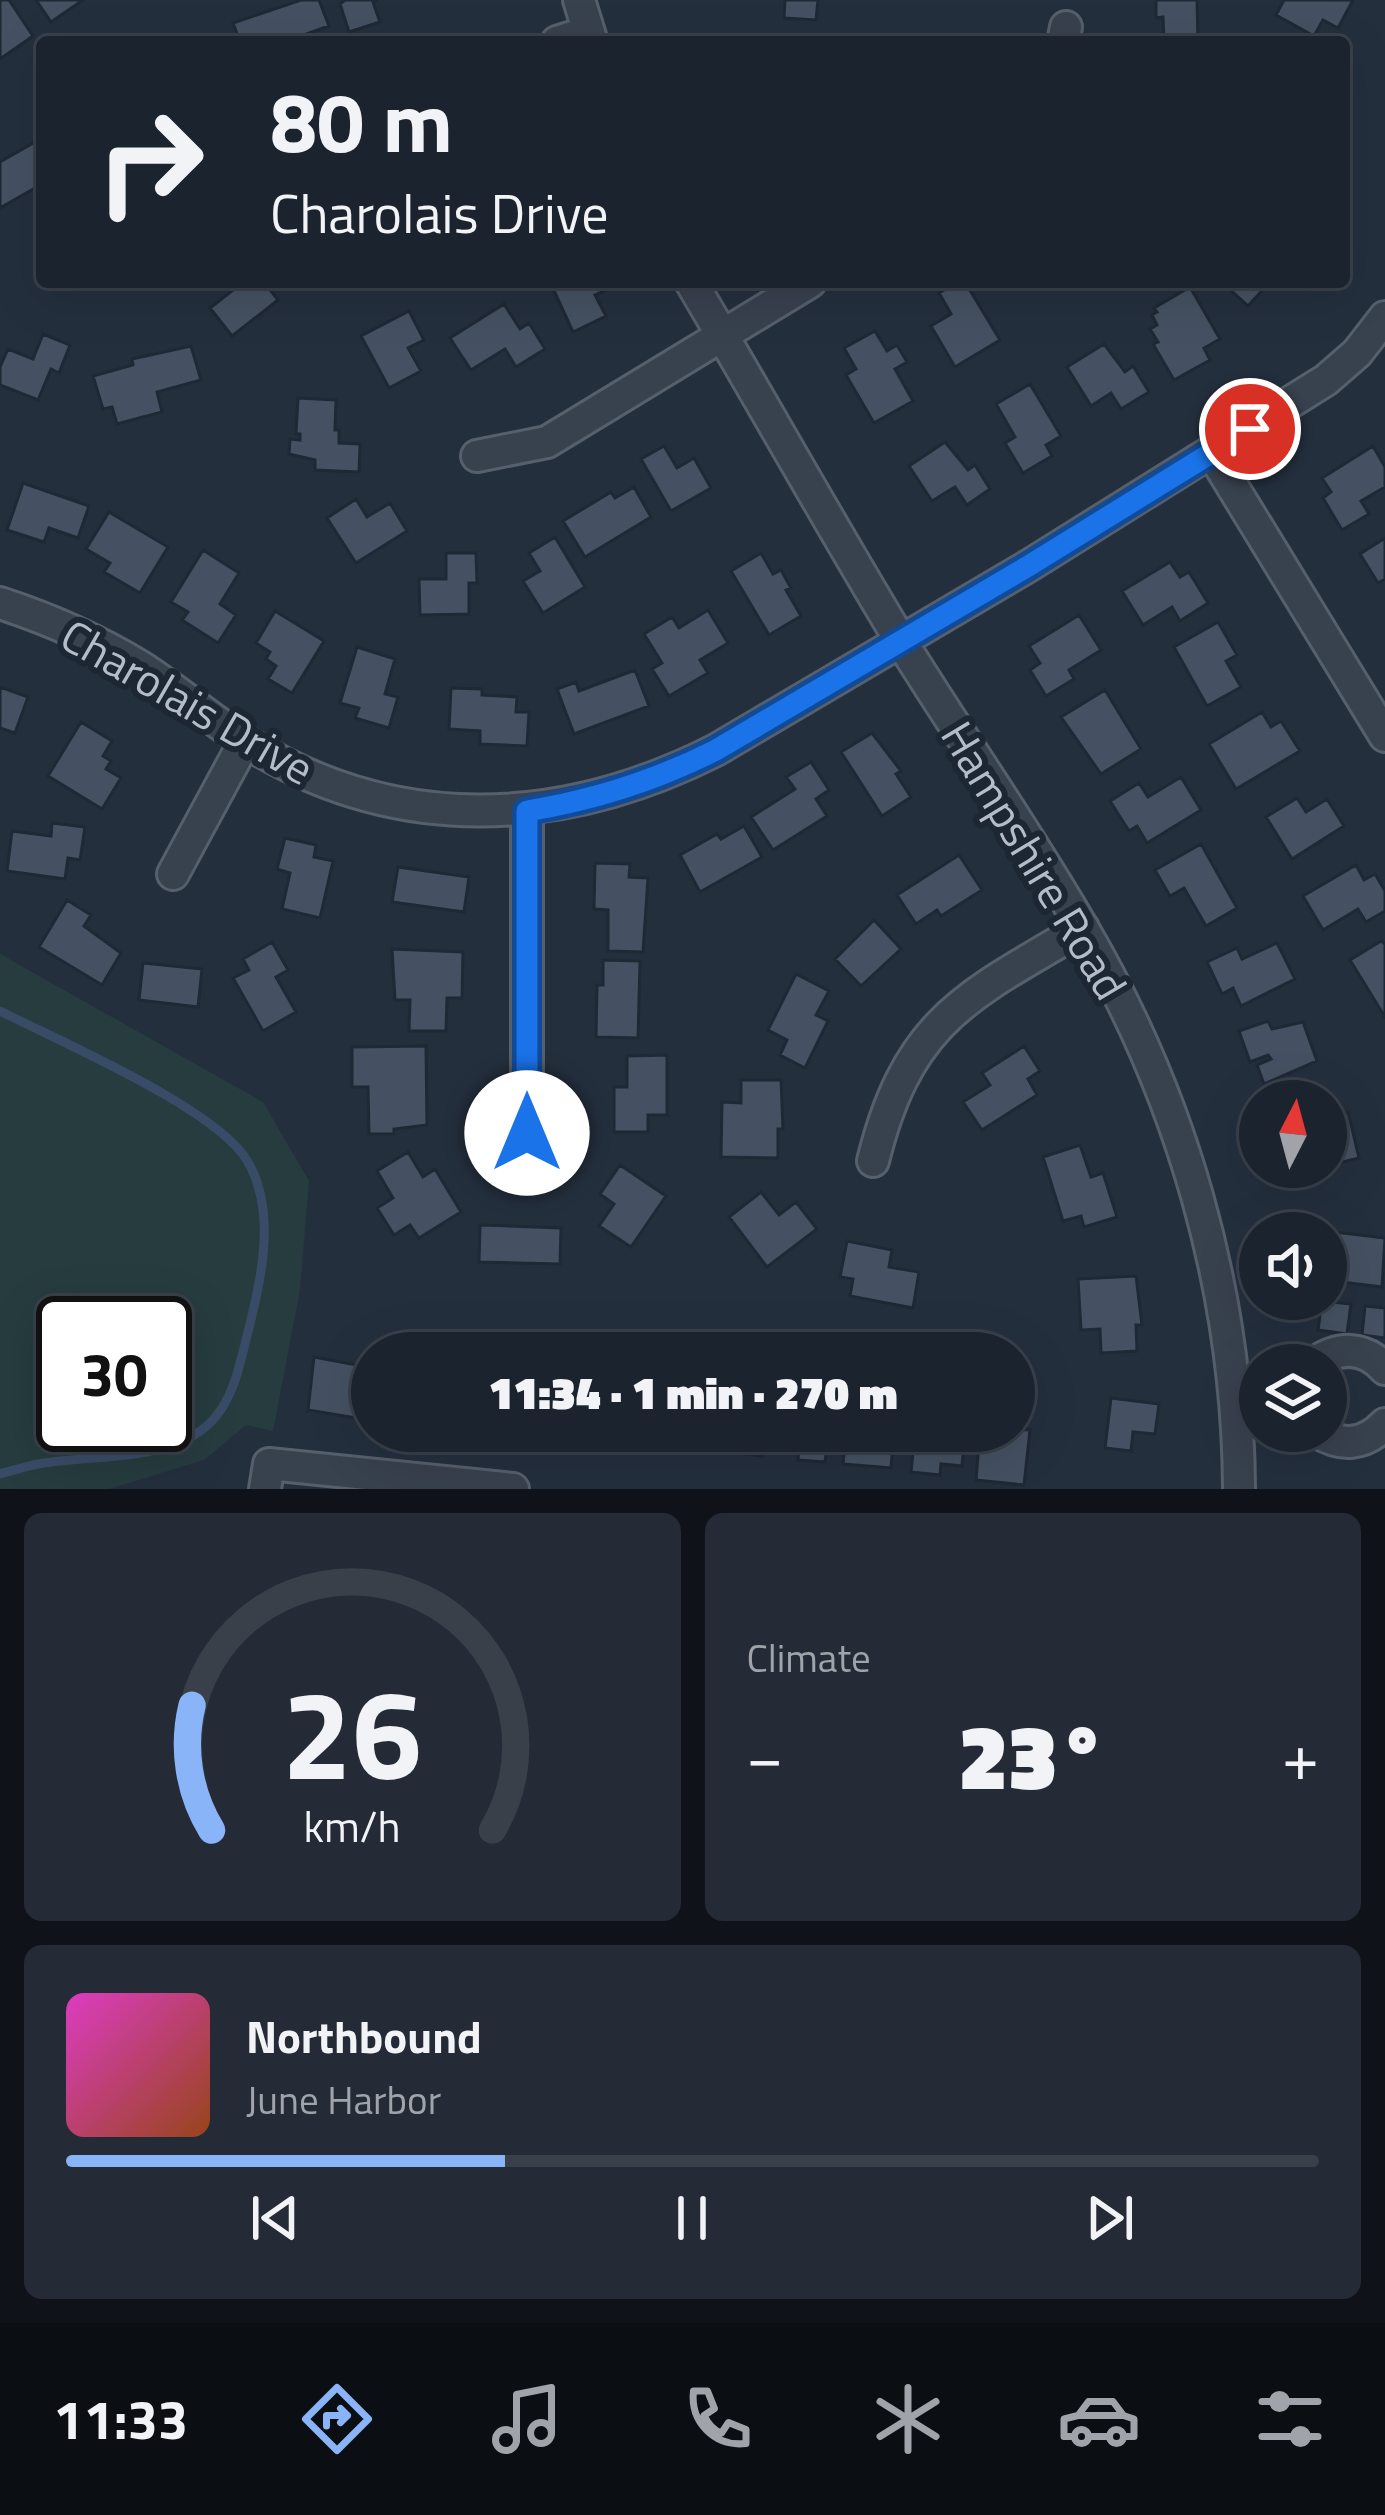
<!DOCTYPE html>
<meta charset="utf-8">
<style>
body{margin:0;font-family:"Titillium Web",sans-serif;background:#242b36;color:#f1f3f6;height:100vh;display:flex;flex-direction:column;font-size:45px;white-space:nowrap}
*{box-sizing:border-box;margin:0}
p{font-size:39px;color:#a0a4aa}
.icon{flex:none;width:66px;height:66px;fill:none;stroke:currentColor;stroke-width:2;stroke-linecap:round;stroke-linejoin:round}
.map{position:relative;height:1489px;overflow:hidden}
.drawer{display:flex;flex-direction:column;gap:24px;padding:24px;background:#0f1319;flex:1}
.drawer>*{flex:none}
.guide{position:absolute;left:36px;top:36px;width:1314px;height:252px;border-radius:12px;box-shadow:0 12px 48px #0002,0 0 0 3px #39404a;background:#1b232e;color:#f1f3f6;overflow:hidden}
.needle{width:78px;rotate:6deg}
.tools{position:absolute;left:1239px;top:1080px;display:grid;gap:24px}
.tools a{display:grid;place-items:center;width:108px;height:108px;border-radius:50%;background:#1b232e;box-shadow:0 12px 48px #0002,0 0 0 3px #39404a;font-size:60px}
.speed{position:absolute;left:36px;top:1296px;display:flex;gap:24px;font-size:60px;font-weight:700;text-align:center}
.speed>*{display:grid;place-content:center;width:156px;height:156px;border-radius:50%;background:#1b232e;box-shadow:0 12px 48px #0002,0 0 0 3px #39404a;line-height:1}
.speed .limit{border:6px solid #111;border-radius:18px;background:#fff;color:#111}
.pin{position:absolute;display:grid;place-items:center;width:102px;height:102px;color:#fff;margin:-51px;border:6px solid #fff;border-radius:50%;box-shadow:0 3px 12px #0007}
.me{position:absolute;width:132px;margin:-66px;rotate:0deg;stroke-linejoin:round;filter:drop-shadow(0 0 9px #0008)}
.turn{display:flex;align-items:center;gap:42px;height:252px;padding:0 36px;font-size:54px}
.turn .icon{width:156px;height:156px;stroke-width:2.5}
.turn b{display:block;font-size:84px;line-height:102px}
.big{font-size:90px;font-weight:800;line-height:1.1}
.drawer .widget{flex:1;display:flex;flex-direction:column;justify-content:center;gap:18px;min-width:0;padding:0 42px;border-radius:18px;background:#242b36}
.drawer .dial{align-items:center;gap:0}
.dial svg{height:312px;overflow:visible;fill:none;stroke:#39404a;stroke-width:7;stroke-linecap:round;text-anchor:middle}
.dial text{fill:#f1f3f6;stroke:none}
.song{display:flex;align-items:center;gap:36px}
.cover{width:144px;height:144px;border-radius:18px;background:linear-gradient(135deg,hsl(310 70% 55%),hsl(20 70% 35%))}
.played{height:12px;border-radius:6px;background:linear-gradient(90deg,#8ab4f8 35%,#39404a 35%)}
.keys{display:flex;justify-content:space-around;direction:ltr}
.heat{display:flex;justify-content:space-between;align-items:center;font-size:66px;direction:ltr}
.drawer .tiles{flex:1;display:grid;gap:24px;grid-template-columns:1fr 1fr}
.widget:last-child{grid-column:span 2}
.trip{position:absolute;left:351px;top:1332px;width:684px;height:120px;border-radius:60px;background:#1b232e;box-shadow:0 12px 48px #0002,0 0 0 3px #39404a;font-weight:800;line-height:120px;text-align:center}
.tabs{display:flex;height:192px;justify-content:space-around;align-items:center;background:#0b0e12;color:#a0a4aa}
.tabs .icon{width:84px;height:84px}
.tabs .selected{color:#8ab4f8}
.tabs b{font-size:54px;color:#f1f3f6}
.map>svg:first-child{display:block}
.green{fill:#263c3f;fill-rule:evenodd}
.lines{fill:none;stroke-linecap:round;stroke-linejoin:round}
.stream{stroke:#394c67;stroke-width:9}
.building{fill:#455162;stroke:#1f2835;stroke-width:3}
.minor-casing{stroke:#565f6c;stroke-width:36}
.minor{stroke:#38414e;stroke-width:30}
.route-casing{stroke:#114b97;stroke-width:30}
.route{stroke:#1a73e8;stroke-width:21}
.labels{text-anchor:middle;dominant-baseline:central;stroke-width:12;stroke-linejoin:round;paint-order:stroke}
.street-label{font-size:45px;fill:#b4bcc9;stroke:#1d2633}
</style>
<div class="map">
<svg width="1385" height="1489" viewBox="0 0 1385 1489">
<rect width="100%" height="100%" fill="#242f3e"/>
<path class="green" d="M0,954L263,1102L309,1181L300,1290L273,1431L246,1425L204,1460L109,1489H0ZM63,1323H165V1425H63Z"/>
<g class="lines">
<path class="stream" d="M0,1011C59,1041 218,1109 248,1162C277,1213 261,1279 248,1332C236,1379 229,1423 180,1442C137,1460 89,1456 44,1463C30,1465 14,1470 0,1474"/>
</g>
<path class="building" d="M0,0H9L33,36L0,59Z
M36,0H83L51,22Z
M301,0H319L329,26L301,36L303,42H240L233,23Z
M345,0H378L373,2L380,22L349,32L340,4Z
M785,0H818L816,20L784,18Z
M1156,0H1197L1198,42H1164L1163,17L1156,18Z
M1284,0H1353L1338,28L1323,20L1314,36L1276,15Z
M42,138V184L0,208V162Z
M234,282H264L278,300L232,336L210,308L238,286Z
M550,282H599L604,291L595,295L606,316L573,332Z
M957,282H965L1000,340L955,367L931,326L951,314L939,293Z
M1222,282H1270L1248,306Z
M1190,287L1220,339L1204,348L1210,360L1174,380L1153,344L1158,342L1150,329L1157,325L1152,315L1157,312L1154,308Z
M504,304L520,329L529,323L545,349L516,367L505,349L471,370L450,338Z
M409,311L424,340L408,348L421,371L389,388L361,336Z
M875,331L887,351L897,345L907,362L895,369L913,401L874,423L846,375L856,369L844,348Z
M43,334L70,345L59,373L51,369L38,400L0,385V367L8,349L33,359Z
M1104,344L1125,372L1133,366L1149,392L1121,409L1111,393L1091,406L1067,367Z
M191,346L201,380L157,392L162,412L117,424L112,407L103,409L93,376L133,365L132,359Z
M1030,384L1061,436L1046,445L1052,456L1023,473L1005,443L1015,437L996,404Z
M298,398L336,400L335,430H339V443L360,444L359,472L315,470V460L289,454L290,439L300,440V434H296Z
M945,442L968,470L975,465L990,489L967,505L955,487L932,501L909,466Z
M664,446L677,468L694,458L711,488L671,511L641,459Z
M1373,446L1385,467V487L1361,501L1369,514L1342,530L1323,498L1331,492L1322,478Z
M23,483L89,506L78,538L49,528L44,542L7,530Z
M634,487L651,517L585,557L563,521L611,492L615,498Z
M356,499L367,517L390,503L407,531L356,563L327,518Z
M109,512L168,547L140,593L104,572L110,563L86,549Z
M555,537L585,587L543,613L523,581L540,571L529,553Z
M1385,538V579L1378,583L1360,554Z
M203,550L239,573L220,604L236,615L218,643L182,620L188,612L171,602Z
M446,553H476L477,583H469V614L420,615L419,579H446Z
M761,553L773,574L781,570L791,588L786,590L801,616L769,635L731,571Z
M1170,562L1180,577L1189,572L1208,603L1180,621L1172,607L1143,625L1122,591Z
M708,610L728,643L700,660L708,673L669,696L652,669L662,663L644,634L672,617L679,628Z
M275,611L324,641L292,693L268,679L276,666L266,659L270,652L256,643Z
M1079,615L1101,650L1069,670L1074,679L1046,696L1030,670L1040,663L1029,646Z
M1218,622L1237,655L1226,661L1241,687L1207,706L1174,647Z
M357,647L395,659L385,694L398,697L389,728L355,718L359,708L340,703Z
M635,670L649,706L574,734L557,689L576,682L579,691Z
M0,687L28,697L15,733L0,728Z
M451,688L482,689V695L517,697L516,712H529L527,746L480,744V731L449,729Z
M1105,690L1141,749L1101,774L1061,717Z
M1262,712L1271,727L1281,721L1300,751L1236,789L1209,744Z
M81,722L112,741L103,756L111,761L106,769L121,778L102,809L48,776Z
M872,733L901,771L896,774L911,797L882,816L841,752Z
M811,762L829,790L816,799L827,816L773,850L751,817L795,789L786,777Z
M1181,777L1201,810L1147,843L1137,826L1129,831L1110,801L1139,783L1148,797Z
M1297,798L1306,812L1327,799L1344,826L1292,859L1266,817Z
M52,823L85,827L80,860L68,858L65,879L7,871L12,831L51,836Z
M744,826L762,857L700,892L680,855L717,834L721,839Z
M285,838L316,845L314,857L333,861L320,918L282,909L290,873L277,869Z
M1201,844L1237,908L1206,926L1184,888L1170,896L1155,870Z
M959,855L982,890L941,916L937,910L916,924L897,895Z
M595,863L630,864L629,877L648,878L643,952L608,951V910L594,909Z
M1356,865L1364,880L1375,874L1385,891V911L1366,922L1358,909L1323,930L1303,896Z
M398,867L469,877L464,912L392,902Z
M67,900L91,915L84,926L121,953L102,985L39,947Z
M874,920L901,949L861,986L835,959Z
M1381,941L1385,944V1017L1350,960Z
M272,942L288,970L276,977L296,1012L263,1031L233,978L249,970L243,959Z
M1277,943L1295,979L1241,1006L1233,988L1222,994L1207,962L1237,948L1242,959Z
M392,949L463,952L462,998H447L446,1031H409L410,1000H395Z
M603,960L640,961L638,1038L596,1037L597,985H603Z
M143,963L202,969L198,1007L139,1000Z
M796,974L829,991L816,1015L828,1021L805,1068L780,1055L787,1040L768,1030Z
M1268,1021L1272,1029L1303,1022L1317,1061L1264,1084L1257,1065L1271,1059L1268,1055L1250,1062L1239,1031Z
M426,1046L427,1125L394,1129V1134H369L368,1087H352V1047Z
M1024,1046L1040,1071L1028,1079L1037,1095L982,1130L963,1102L990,1085L982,1073Z
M667,1055V1115H648V1132H614V1087H627V1056Z
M741,1080H781L783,1129H778V1158L721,1157L722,1102L741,1103Z
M1348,1112L1359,1158L1326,1166L1327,1117Z
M1080,1145L1091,1177L1103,1173L1117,1217L1084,1227L1081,1216L1063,1221L1043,1157Z
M408,1152L423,1177L435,1169L461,1212L419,1238L410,1225L394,1235L377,1208L393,1198L377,1171Z
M620,1165L666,1196L631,1247L599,1226L614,1204L600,1194Z
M761,1192L779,1215L796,1202L817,1229L767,1267L729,1217Z
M480,1225L561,1228L560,1264L479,1262Z
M1309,1229L1385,1238L1382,1287L1326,1280V1233H1308Z
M847,1241L892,1250L889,1267L919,1272L913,1308L850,1296L853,1279L840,1277Z
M1136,1276L1142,1325H1136L1137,1351L1101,1353L1100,1329L1081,1330L1078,1279Z
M1322,1301L1351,1304L1347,1334L1318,1330Z
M1365,1306L1385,1308V1338L1362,1335Z
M314,1357L362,1366L356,1418L308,1410Z
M1111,1398L1159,1404L1155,1434L1133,1432L1131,1451L1105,1448Z
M1014,1429L1030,1430L1024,1485L976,1480L980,1431L1011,1433Z
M643,1431H691V1438L670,1437L669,1445L642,1442Z
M717,1431H765L762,1456L715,1450Z
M782,1431H829L825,1462L798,1460L799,1448L780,1446Z
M846,1431H894L891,1468L843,1464Z
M915,1431H965L962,1466L941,1464L940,1475L911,1472Z"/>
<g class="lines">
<defs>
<path id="minor" d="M579,0L592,42
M557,42L588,32
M1063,42L1066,27
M691,282C762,402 830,524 902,643C961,738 1026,830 1082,927C1182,1097 1238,1292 1239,1489
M1212,453L1385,736
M477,456L547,442L810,282
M0,603C49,619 97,640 141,667C177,690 210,719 246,742C396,836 562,828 716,750L1030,565L1326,380L1357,353L1385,317
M527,811V1133
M173,874L245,741
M873,1161C908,1020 966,997 1083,928
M1312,1365C1337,1346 1364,1345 1385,1369
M1316,1431C1341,1447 1364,1446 1385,1424
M265,1489L269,1464L513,1489"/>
</defs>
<use href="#minor" class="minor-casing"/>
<use href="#minor" class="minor"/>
</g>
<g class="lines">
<defs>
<path id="route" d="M527,1133V811C594,800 655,781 716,750L1030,565L1250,429"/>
</defs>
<use href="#route" class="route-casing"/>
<use href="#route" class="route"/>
</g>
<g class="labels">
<g class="street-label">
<text transform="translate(188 701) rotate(30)">Charolais Drive</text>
<text transform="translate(1035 860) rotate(59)">Hampshire Road</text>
</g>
</g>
</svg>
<div class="tools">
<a><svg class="needle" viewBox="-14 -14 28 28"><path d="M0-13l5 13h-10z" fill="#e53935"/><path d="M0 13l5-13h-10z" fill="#a0a4aa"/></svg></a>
<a><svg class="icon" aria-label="sound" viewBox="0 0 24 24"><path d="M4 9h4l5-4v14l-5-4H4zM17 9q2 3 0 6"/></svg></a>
<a><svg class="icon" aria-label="layers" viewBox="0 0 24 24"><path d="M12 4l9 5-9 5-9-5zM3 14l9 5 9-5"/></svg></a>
</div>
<div class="speed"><div class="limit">30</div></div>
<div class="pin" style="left:1250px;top:429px;background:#d93025"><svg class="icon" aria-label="arrive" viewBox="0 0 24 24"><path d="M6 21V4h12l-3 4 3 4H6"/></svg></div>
<svg class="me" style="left:527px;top:1133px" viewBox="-20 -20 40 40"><circle r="19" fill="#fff"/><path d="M0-13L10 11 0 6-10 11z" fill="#1a73e8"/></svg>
<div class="trip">11:34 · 1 min · 270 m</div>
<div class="guide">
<div class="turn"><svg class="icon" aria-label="right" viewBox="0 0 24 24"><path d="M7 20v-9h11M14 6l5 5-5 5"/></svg><div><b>80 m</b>Charolais Drive</div></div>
</div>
</div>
<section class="drawer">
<div class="tiles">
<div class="widget dial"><svg viewBox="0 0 100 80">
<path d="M14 69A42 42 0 1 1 86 69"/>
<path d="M14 69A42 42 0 0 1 9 37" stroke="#8ab4f8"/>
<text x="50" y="56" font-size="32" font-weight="700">26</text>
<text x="50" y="72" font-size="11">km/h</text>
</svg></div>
<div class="widget"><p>Climate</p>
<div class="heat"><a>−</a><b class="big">23°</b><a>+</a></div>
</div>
<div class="widget">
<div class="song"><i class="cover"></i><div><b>Northbound</b><p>June Harbor</p></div></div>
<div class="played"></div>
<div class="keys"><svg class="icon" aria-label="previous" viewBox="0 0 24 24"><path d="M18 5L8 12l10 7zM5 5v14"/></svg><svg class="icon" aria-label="pause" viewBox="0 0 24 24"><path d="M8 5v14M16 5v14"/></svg><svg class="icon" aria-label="next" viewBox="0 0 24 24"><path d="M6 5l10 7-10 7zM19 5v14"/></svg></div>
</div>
</div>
</section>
<nav class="tabs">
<b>11:33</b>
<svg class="icon selected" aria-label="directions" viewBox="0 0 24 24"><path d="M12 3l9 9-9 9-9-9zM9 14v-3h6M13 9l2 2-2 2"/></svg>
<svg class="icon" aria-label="music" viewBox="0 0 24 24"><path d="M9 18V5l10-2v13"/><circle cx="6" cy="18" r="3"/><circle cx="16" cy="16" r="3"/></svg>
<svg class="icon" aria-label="phone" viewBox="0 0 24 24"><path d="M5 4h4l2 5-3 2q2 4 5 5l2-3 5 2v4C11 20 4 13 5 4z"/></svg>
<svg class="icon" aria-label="climate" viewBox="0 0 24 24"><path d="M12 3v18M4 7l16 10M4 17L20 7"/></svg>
<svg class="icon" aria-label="car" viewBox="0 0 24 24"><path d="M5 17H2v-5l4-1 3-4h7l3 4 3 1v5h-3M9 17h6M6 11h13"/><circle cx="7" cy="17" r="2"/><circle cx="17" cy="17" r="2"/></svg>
<svg class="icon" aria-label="filters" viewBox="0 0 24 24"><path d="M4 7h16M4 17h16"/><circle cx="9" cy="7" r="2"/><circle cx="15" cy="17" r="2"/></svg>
</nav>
